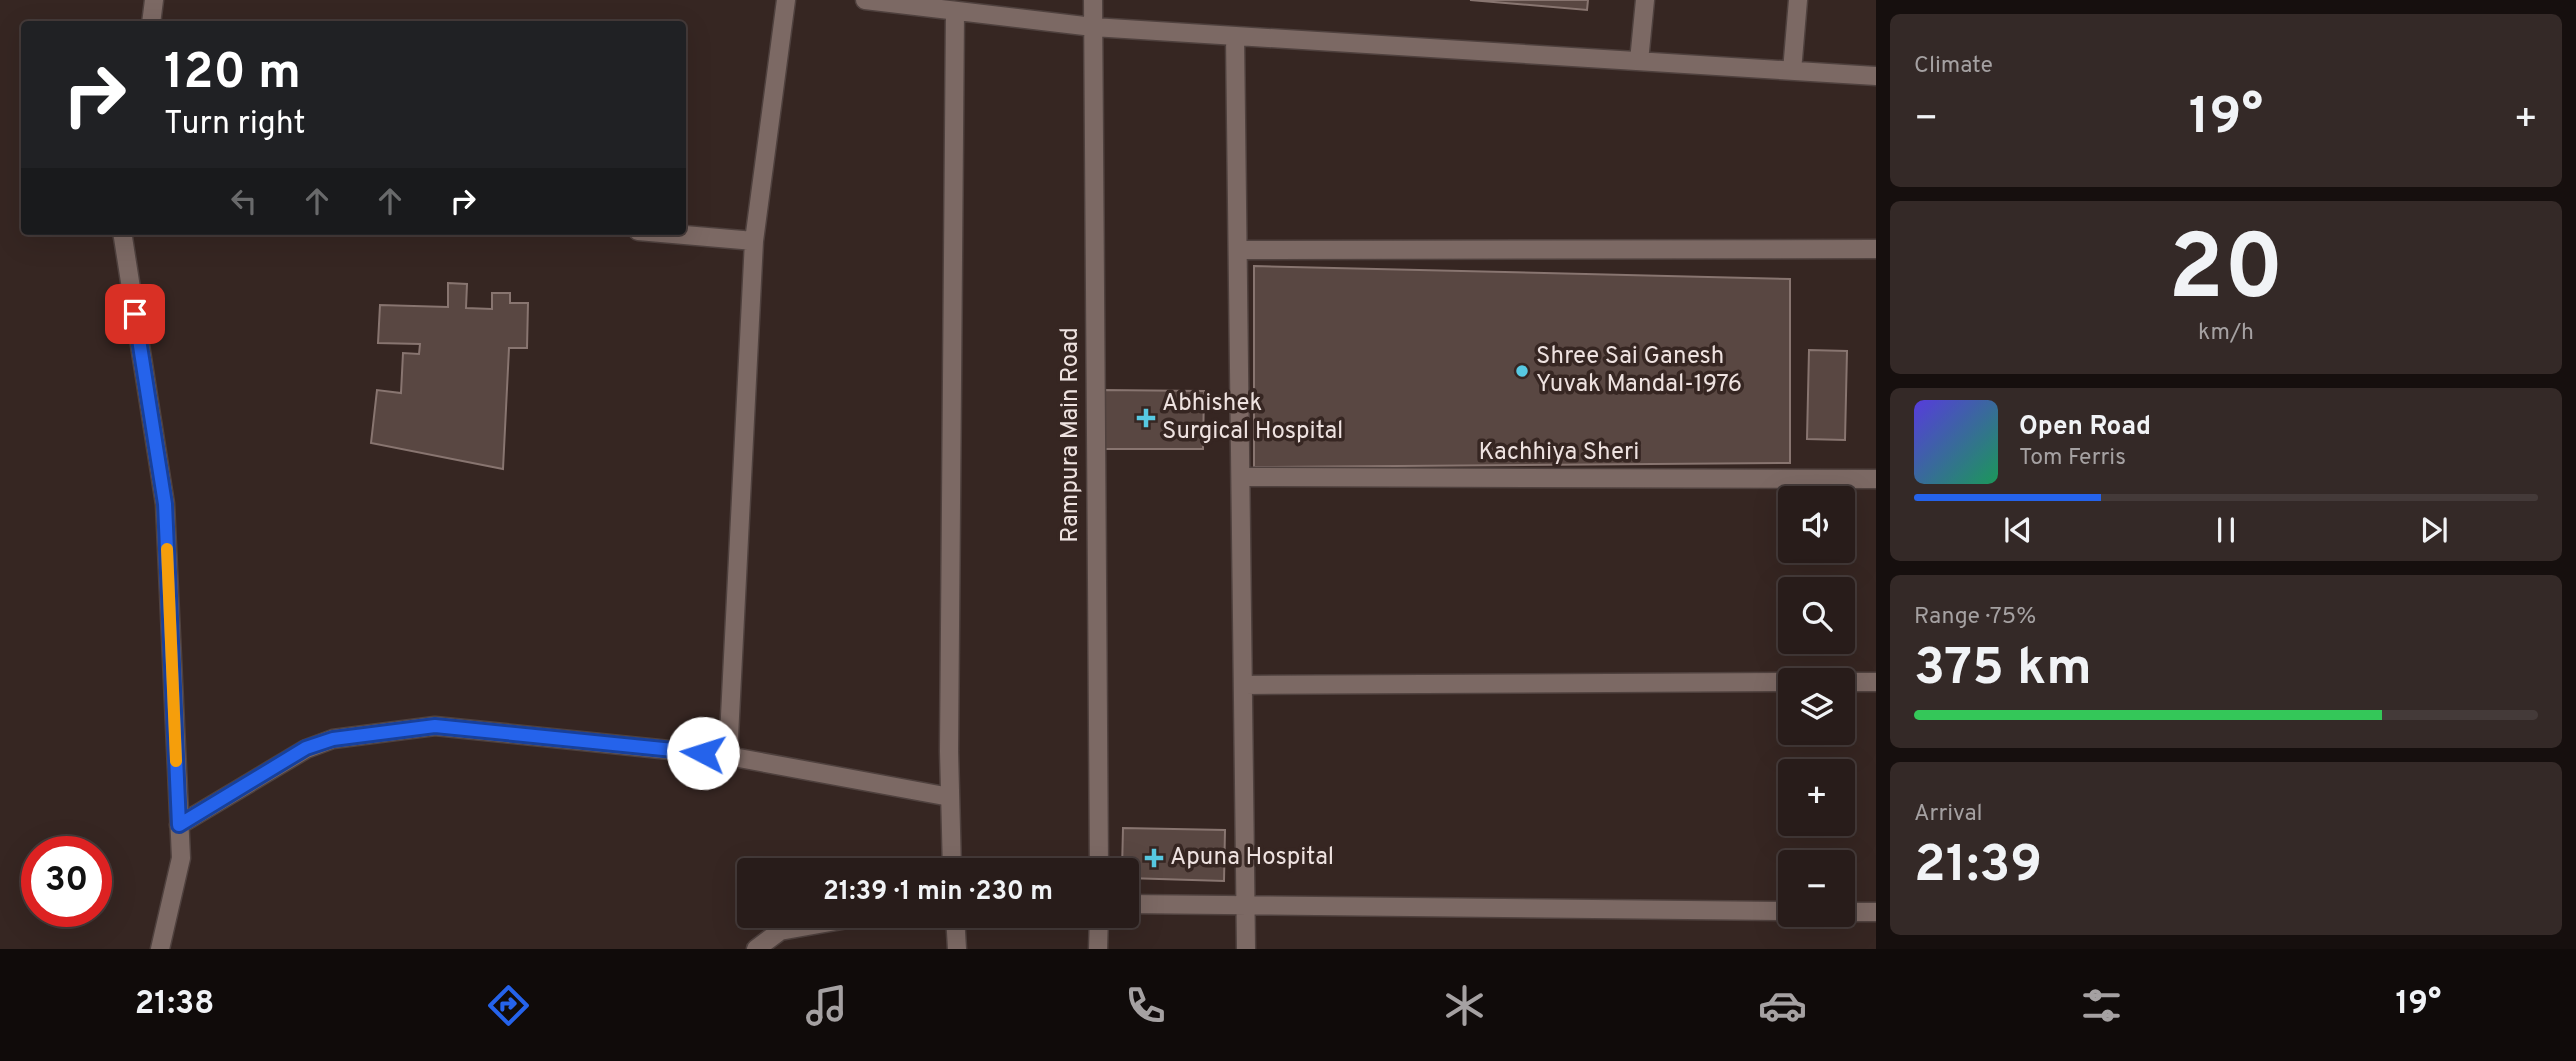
<!DOCTYPE html>
<meta charset="utf-8">
<style>
body{margin:0;font-family:Overpass,sans-serif;background:#342927;color:#f1f3f6;height:100vh;display:flex;flex-direction:column;font-size:26px;white-space:nowrap}
*{box-sizing:border-box;margin:0}
p{font-size:23px;color:#a5a1a2}
.icon{flex:none;width:38px;height:38px;fill:none;stroke:currentColor;stroke-width:2;stroke-linecap:round;stroke-linejoin:round}
.map{position:relative;flex:1;overflow:hidden}
.details{display:flex;flex-direction:column;gap:14px;padding:14px;background:#160f0e;width:700px}
.details>*{flex:none}
.guide{position:absolute;left:21px;top:21px;width:665px;height:214px;border-radius:7px;box-shadow:0 7px 28px #0002,0 0 0 2px #443a39;background:#202124;color:#fff;overflow:hidden}
.controls{position:absolute;left:1778px;top:486px;display:grid;gap:14px}
.controls a{display:grid;place-items:center;width:77px;height:77px;border-radius:7px;background:#281c1a;box-shadow:0 7px 28px #0002,0 0 0 2px #443a39;font-size:35px}
.speed{position:absolute;left:21px;top:836px;display:flex;gap:14px;font-size:35px;font-weight:700;text-align:center}
.speed>*{display:grid;place-content:center;width:91px;height:91px;border-radius:50%;background:#281c1a;box-shadow:0 7px 28px #0002,0 0 0 2px #443a39;line-height:1}
.speed .limit{border:10px solid #d22;background:#fff;color:#111}
.pin{position:absolute;display:grid;place-items:center;width:60px;height:60px;color:#fff;margin:-30px;border-radius:14px;box-shadow:0 4px 10px #0006}
.me{position:absolute;width:77px;margin:-38px;rotate:275deg;stroke-linejoin:round;filter:drop-shadow(0 0 5px #0008)}
.turn{display:flex;align-items:center;gap:24px;height:147px;padding:0 28px;font-size:32px}
.turn .icon{width:91px;height:91px;stroke-width:2.5}
.turn b{display:block;font-size:49px;line-height:60px}
.lanes{display:flex;align-items:center;height:66px;padding:0 28px;background:#0003;justify-content:center;gap:35px;direction:ltr}
.lanes .off{opacity:.35}
.big{font-size:52px;font-weight:700;line-height:1.1}
.details .widget{flex:1;display:flex;flex-direction:column;justify-content:center;gap:10px;min-width:0;padding:0 24px;border-radius:10px;background:#342927}
.details .dial{align-items:center;gap:0}
.dial b{font-size:91px;line-height:1}
.song{display:flex;align-items:center;gap:21px}
.cover{width:84px;height:84px;border-radius:10px;background:linear-gradient(135deg,hsl(250 70% 55%),hsl(150 70% 35%))}
.played{height:7px;border-radius:4px;background:linear-gradient(90deg,#2563eb 30%,#443a39 30%)}
.keys{display:flex;justify-content:space-around;direction:ltr}
.heat{display:flex;justify-content:space-between;align-items:center;font-size:38px;direction:ltr}
.charge{height:10px;border-radius:5px;background:linear-gradient(90deg,#34c759 75%,#443a39 0)}
.trip{position:absolute;left:737px;top:858px;width:402px;height:70px;border-radius:7px;background:#281c1a;box-shadow:0 7px 28px #0002,0 0 0 2px #443a39;font-weight:700;line-height:70px;text-align:center}
.dock{display:flex;height:112px;justify-content:space-around;align-items:center;background:#100b0a;color:#a5a1a2}
.dock .icon{width:49px;height:49px}
.dock .current{color:#2563eb}
.dock b{font-size:32px;color:#f1f3f6}
main{display:flex;flex:1;min-height:0}
.map>svg:first-child{display:block}
.building{fill:#594742;stroke:#887570;stroke-width:2}
.lines{fill:none;stroke-linecap:round;stroke-linejoin:round}
.minor-casing{stroke:#4f413e;stroke-width:21}
.minor{stroke:#7c6964;stroke-width:18}
.route-casing{stroke:#184099;stroke-width:18}
.route{stroke:#2563eb;stroke-width:12}
.slow{stroke:#f59e0b;stroke-width:12}
.poi-dot{fill:#57c9e2;stroke:#362622;stroke-width:2.5}
.labels{text-anchor:middle;dominant-baseline:central;stroke-width:7;stroke-linejoin:round;paint-order:stroke}
.poi-label{font-size:24px;fill:#eee2e0;stroke:#362622;text-anchor:start}
.street-label{font-size:24px;fill:#eee2e0;stroke:#362622}
</style>
<main>
<div class="map">
<svg width="1876" height="949" viewBox="0 0 1876 949">
<rect width="100%" height="100%" fill="#362622"/>
<path class="building" d="M1470,0H1588L1587,10Z
M1254,266L1790,279V463L1254,467Z
M448,283L467,284L466,308L492,309V293H510V303H528L527,348H509L503,469L371,443L377,390L401,393L403,353L419,354L420,344L378,343L380,305L448,307Z
M1809,350L1847,351L1845,440L1807,439Z
M1103,390L1204,391L1203,449H1103Z
M1123,828L1225,830L1224,881L1127,878V870H1122Z"/>
<g class="lines">
<defs>
<path id="minor" d="M865,0L1093,27L1876,76
M1093,0L1099,870
M151,24L154,0
M1235,36L1246,949
M1639,61L1645,0
M1792,71L1798,0
M122,231L165,504L181,858L160,949
M638,231L754,241
M1239,250L1876,249
M1241,477L1876,479
M1843,682H1876
M1244,685L1790,682
M728,756L754,241L786,0
M179,825L306,749L333,739L435,726L728,756L950,797
M952,870L949,751L955,11
M1127,904L1790,911
M1843,912H1876
M955,915L957,949
M756,949L780,931L870,915
M1098,949L1099,915"/>
</defs>
<use href="#minor" class="minor-casing"/>
<use href="#minor" class="minor"/>
</g>
<g class="lines">
<defs>
<path id="route" d="M135,314L165,504L179,825L306,748L333,739L435,726L703,753"/>
</defs>
<use href="#route" class="route-casing"/>
<use href="#route" class="route"/>
<path class="slow" d="M167,549L176,761"/>
</g>
<g class="poi-dot">
<circle cx="1522" cy="371" r="7"/>
<path d="M1142.5 407.5h7v7h7v7h-7v7h-7v-7h-7v-7h7z"/>
<path d="M1150.5 847.5h7v7h7v7h-7v7h-7v-7h-7v-7h7z"/>
</g>
<g class="labels">
<g class="poi-label">
<text x="1536" y="357">Shree Sai Ganesh<tspan x="1536" dy="28">Yuvak Mandal-1976</tspan></text>
<text x="1162" y="404">Abhishek<tspan x="1162" dy="28">Surgical Hospital</tspan></text>
<text x="1170" y="858">Apuna Hospital</text>
</g>
<g class="street-label">
<text transform="translate(1071 435) rotate(-90)">Rampura Main Road</text>
<text x="1559" y="453">Kachhiya Sheri</text>
</g>
</g>
</svg>
<div class="controls">
<a><svg class="icon" aria-label="sound" viewBox="0 0 24 24"><path d="M4 9h4l5-4v14l-5-4H4zM17 9q2 3 0 6"/></svg></a>
<a><svg class="icon" aria-label="search" viewBox="0 0 24 24"><circle cx="10" cy="10" r="6"/><path d="M15 15l6 6"/></svg></a>
<a><svg class="icon" aria-label="layers" viewBox="0 0 24 24"><path d="M12 4l9 5-9 5-9-5zM3 14l9 5 9-5"/></svg></a>
<a>+</a>
<a>−</a>
</div>
<div class="speed"><div class="limit">30</div></div>
<div class="pin" style="left:135px;top:314px;background:#d93025"><svg class="icon" aria-label="arrive" viewBox="0 0 24 24"><path d="M6 21V4h12l-3 4 3 4H6"/></svg></div>
<svg class="me" style="left:703px;top:753px" viewBox="-20 -20 40 40"><circle r="19" fill="#fff"/><path d="M0-13L10 11 0 6-10 11z" fill="#2563eb"/></svg>
<div class="trip">21:39 · 1 min · 230 m</div>
<div class="guide">
<div class="turn"><svg class="icon" aria-label="right" viewBox="0 0 24 24"><path d="M7 20v-9h11M14 6l5 5-5 5"/></svg><div><b>120 m</b>Turn right</div></div>
<div class="lanes"><svg class="icon off" aria-label="left" viewBox="0 0 24 24"><path d="M17 20v-9H6M10 6l-5 5 5 5"/></svg><svg class="icon off" aria-label="ahead" viewBox="0 0 24 24"><path d="M12 20V5M6 11l6-6 6 6"/></svg><svg class="icon off" aria-label="ahead" viewBox="0 0 24 24"><path d="M12 20V5M6 11l6-6 6 6"/></svg><svg class="icon" aria-label="right" viewBox="0 0 24 24"><path d="M7 20v-9h11M14 6l5 5-5 5"/></svg></div>
</div>
</div>
<section class="details">
<div class="widget"><p>Climate</p>
<div class="heat"><a>−</a><b class="big">19°</b><a>+</a></div>
</div>
<div class="widget dial"><b>20</b><p>km/h</p></div>
<div class="widget">
<div class="song"><i class="cover"></i><div><b>Open Road</b><p>Tom Ferris</p></div></div>
<div class="played"></div>
<div class="keys"><svg class="icon" aria-label="previous" viewBox="0 0 24 24"><path d="M18 5L8 12l10 7zM5 5v14"/></svg><svg class="icon" aria-label="pause" viewBox="0 0 24 24"><path d="M8 5v14M16 5v14"/></svg><svg class="icon" aria-label="next" viewBox="0 0 24 24"><path d="M6 5l10 7-10 7zM19 5v14"/></svg></div>
</div>
<div class="widget"><p>Range · 75%</p><b class="big">375 km</b><div class="charge"></div></div>
<div class="widget"><p>Arrival</p><b class="big">21:39</b></div>
</section>
</main>
<nav class="dock">
<b>21:38</b>
<svg class="icon current" aria-label="directions" viewBox="0 0 24 24"><path d="M12 3l9 9-9 9-9-9zM9 14v-3h6M13 9l2 2-2 2"/></svg>
<svg class="icon" aria-label="music" viewBox="0 0 24 24"><path d="M9 18V5l10-2v13"/><circle cx="6" cy="18" r="3"/><circle cx="16" cy="16" r="3"/></svg>
<svg class="icon" aria-label="phone" viewBox="0 0 24 24"><path d="M5 4h4l2 5-3 2q2 4 5 5l2-3 5 2v4C11 20 4 13 5 4z"/></svg>
<svg class="icon" aria-label="climate" viewBox="0 0 24 24"><path d="M12 3v18M4 7l16 10M4 17L20 7"/></svg>
<svg class="icon" aria-label="car" viewBox="0 0 24 24"><path d="M5 17H2v-5l4-1 3-4h7l3 4 3 1v5h-3M9 17h6M6 11h13"/><circle cx="7" cy="17" r="2"/><circle cx="17" cy="17" r="2"/></svg>
<svg class="icon" aria-label="filters" viewBox="0 0 24 24"><path d="M4 7h16M4 17h16"/><circle cx="9" cy="7" r="2"/><circle cx="15" cy="17" r="2"/></svg>
<b>19°</b>
</nav>
